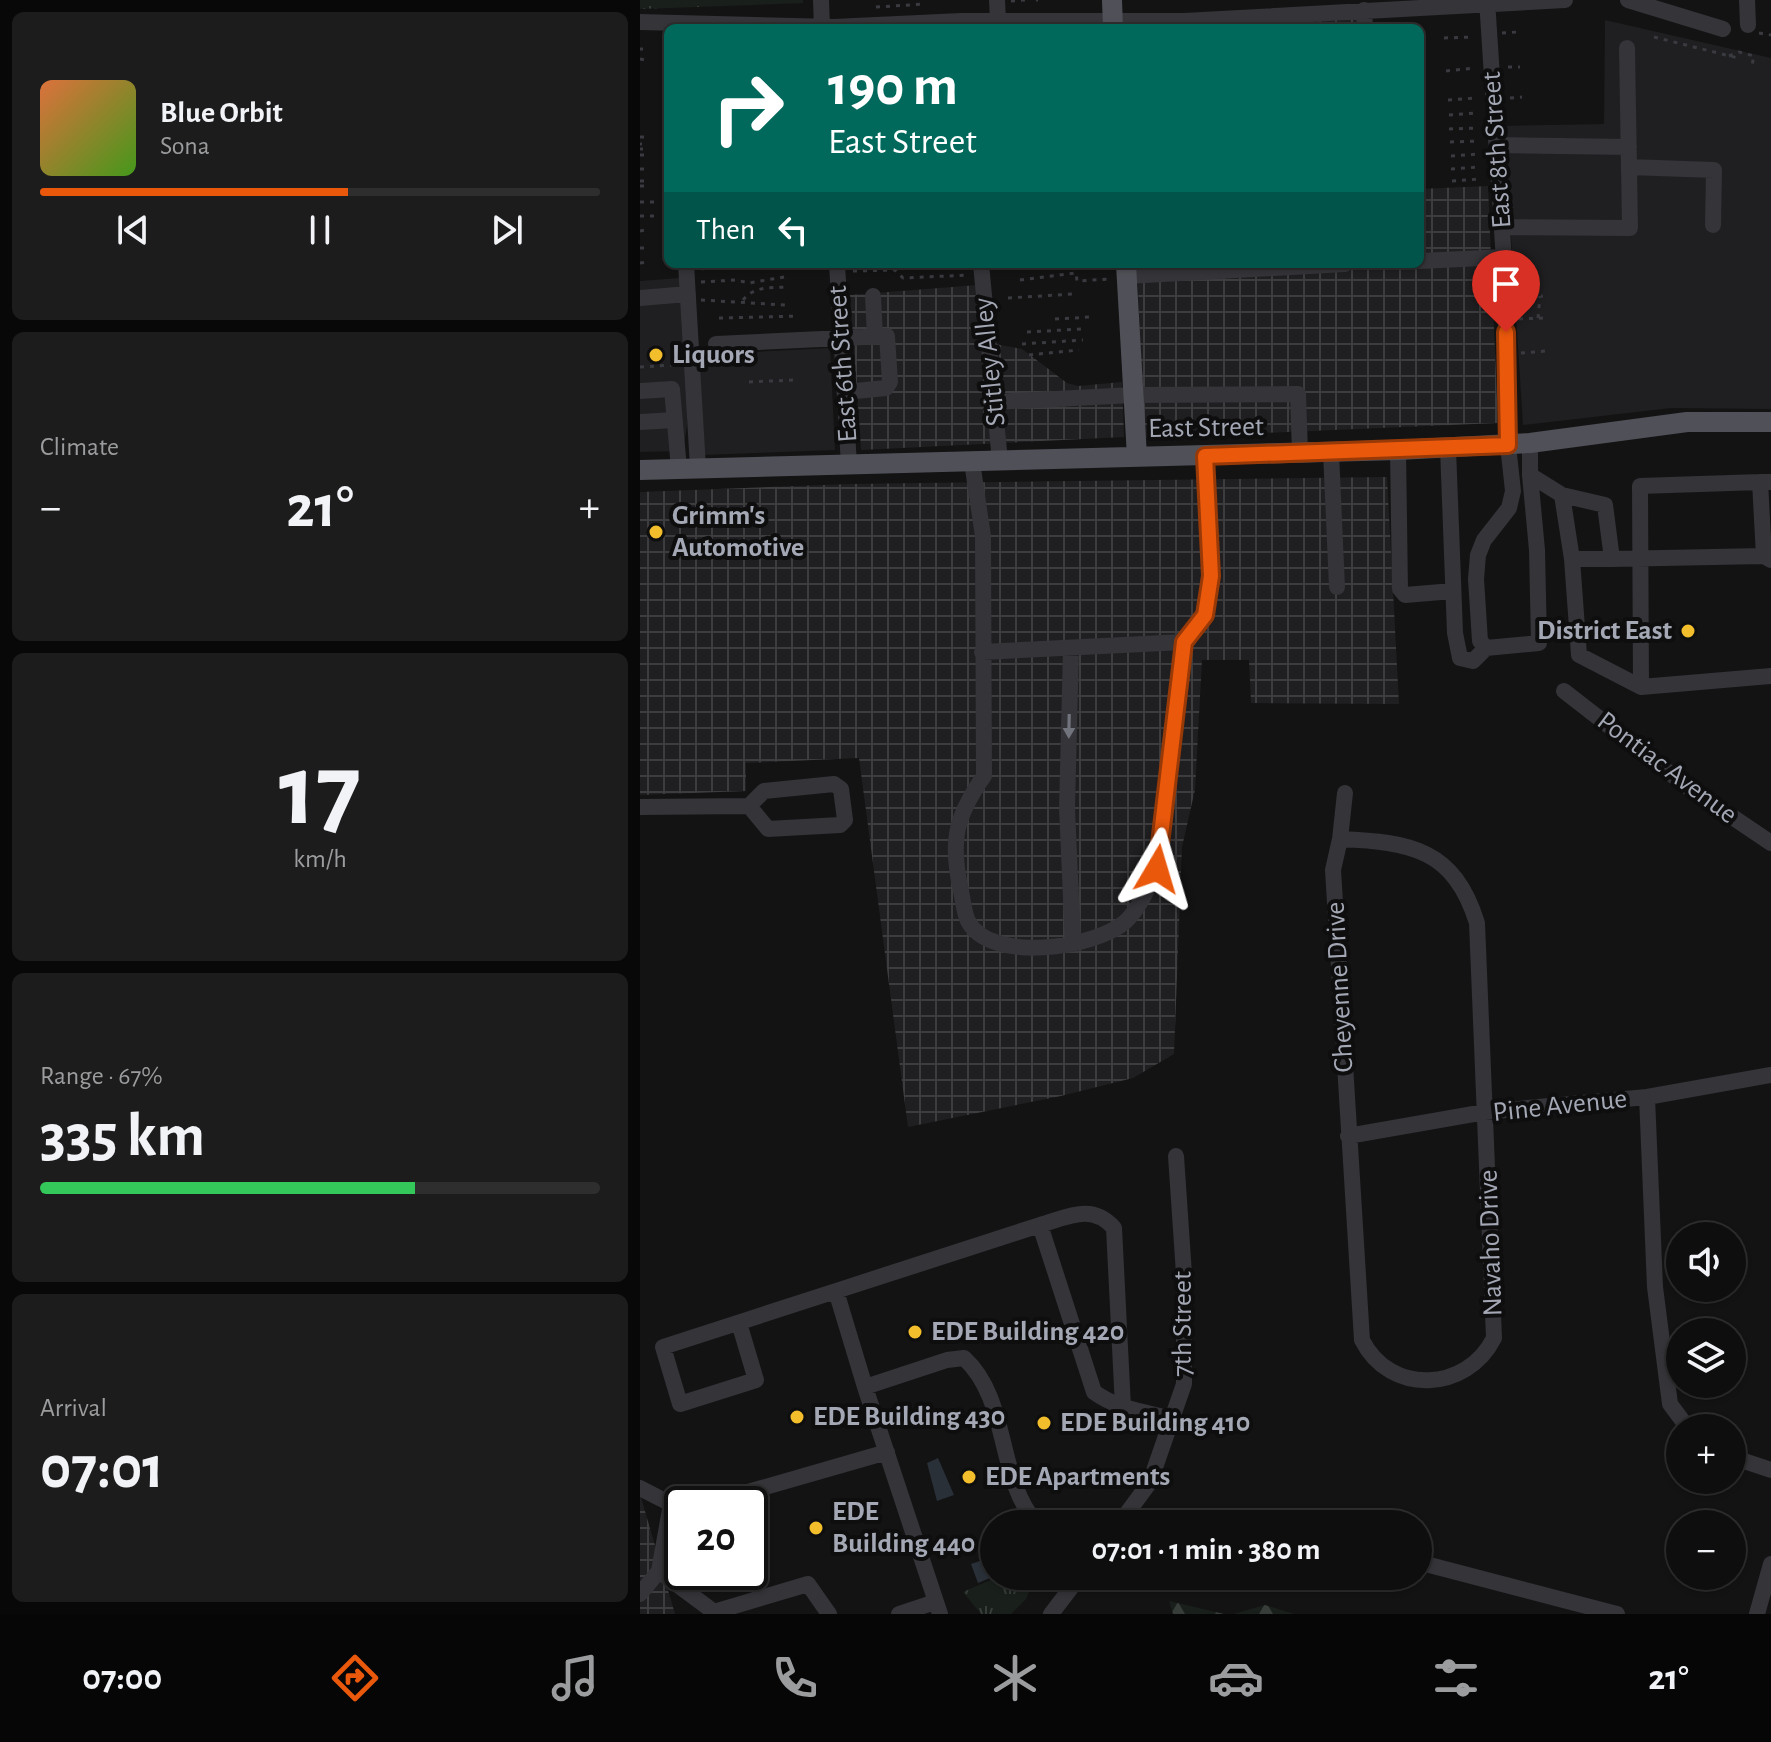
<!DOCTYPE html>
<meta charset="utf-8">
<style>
body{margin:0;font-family:"Alegreya Sans",sans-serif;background:#1c1c1d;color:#f1f3f6;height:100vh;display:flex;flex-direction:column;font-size:30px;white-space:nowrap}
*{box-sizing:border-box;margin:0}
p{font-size:26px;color:#9b9c9e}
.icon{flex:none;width:44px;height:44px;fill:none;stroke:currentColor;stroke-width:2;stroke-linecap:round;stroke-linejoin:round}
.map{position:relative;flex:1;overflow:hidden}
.drawer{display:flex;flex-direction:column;gap:12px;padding:12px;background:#080808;width:640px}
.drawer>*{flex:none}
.banner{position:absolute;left:24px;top:24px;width:760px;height:244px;border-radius:12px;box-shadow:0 2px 6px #0004,0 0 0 2px #2e2e2f;background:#00695c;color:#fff;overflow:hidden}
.controls{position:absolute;left:1026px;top:1222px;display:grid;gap:16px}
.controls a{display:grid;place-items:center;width:80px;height:80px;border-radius:50%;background:#0e0e0f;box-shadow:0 2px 6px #0004,0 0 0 2px #2e2e2f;font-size:40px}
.speed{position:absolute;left:24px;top:1486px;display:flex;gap:16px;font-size:40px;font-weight:700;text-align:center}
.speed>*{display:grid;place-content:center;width:104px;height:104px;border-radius:50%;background:#0e0e0f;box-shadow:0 2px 6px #0004,0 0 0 2px #2e2e2f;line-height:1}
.speed .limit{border:4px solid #111;border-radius:12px;background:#fff;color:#111}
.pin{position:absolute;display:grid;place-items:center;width:68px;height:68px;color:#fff;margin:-82px -34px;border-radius:50% 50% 50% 0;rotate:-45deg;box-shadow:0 0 8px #0007}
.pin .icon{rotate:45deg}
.me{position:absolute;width:88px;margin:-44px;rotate:7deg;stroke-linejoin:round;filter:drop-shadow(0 0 6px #0008)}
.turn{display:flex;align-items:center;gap:28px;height:168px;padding:0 32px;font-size:36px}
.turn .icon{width:104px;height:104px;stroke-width:2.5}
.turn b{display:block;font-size:56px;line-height:68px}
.then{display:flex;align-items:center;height:76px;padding:0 32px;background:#0003;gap:16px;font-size:30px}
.big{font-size:60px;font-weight:700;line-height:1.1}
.drawer .card{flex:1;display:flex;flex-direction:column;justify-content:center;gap:12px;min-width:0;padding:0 28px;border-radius:12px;background:#1c1c1d}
.drawer .dial{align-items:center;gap:0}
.dial b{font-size:104px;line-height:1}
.song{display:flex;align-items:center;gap:24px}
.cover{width:96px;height:96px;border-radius:12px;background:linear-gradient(135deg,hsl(20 70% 55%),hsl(100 70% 35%))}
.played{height:8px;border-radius:4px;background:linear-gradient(90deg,#ea580c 55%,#2e2e2f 55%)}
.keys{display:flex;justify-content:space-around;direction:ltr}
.heat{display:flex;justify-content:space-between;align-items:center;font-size:44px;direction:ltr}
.charge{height:12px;border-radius:6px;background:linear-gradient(90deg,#34c759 67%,#2e2e2f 0)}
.trip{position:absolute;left:340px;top:1510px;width:452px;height:80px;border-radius:40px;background:#0e0e0f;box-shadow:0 2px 6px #0004,0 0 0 2px #2e2e2f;font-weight:700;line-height:80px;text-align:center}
.menu{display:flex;height:128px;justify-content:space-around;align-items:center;background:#060606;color:#9b9c9e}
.menu .icon{width:56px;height:56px}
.menu .active{color:#ea580c}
.menu b{font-size:36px;color:#f1f3f6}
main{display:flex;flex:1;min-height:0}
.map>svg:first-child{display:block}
.built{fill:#1f1f21}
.industrial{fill:url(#industrial-grid)}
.forest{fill:url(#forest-firs)}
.park{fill:url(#park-tufts)}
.water{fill:#293038}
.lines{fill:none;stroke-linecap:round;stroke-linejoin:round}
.path{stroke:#3a3b40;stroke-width:3;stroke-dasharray:4 6;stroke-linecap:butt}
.minor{stroke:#343439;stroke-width:16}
.major{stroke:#505158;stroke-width:20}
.oneway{fill:#72747d}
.route-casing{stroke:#983908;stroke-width:20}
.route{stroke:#ea580c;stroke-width:14}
.poi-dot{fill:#f3be2c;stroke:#0e0e0f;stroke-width:3}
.labels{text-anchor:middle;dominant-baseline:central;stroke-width:8;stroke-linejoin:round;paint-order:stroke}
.street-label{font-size:28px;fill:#a4a8b5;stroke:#0e0e0f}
.poi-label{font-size:28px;font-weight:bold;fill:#a4a8b5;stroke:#0e0e0f;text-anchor:start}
</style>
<main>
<section class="drawer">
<div class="card">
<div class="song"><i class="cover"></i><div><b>Blue Orbit</b><p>Sona</p></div></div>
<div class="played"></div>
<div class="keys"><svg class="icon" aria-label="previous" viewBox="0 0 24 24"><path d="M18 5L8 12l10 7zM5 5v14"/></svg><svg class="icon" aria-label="pause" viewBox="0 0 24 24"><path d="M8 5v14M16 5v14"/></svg><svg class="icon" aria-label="next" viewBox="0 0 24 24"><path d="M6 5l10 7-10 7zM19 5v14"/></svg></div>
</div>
<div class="card"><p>Climate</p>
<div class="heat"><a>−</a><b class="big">21°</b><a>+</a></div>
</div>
<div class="card dial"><b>17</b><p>km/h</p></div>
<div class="card"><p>Range · 67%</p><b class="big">335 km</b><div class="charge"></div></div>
<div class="card"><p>Arrival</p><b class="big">07:01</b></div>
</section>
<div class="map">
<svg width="1131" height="1614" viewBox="0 0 1131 1614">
<defs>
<pattern id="industrial-grid" width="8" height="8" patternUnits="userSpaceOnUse" patternTransform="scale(2)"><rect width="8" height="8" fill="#1f1f21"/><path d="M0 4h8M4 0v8" fill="none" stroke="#3d3d3f"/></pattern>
<pattern id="forest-firs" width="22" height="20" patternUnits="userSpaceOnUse" patternTransform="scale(2)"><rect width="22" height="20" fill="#191f1a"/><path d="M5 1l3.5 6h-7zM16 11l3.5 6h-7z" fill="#373d39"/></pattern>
<pattern id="park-tufts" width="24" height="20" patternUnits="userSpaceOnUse" patternTransform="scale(2)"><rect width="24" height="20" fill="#191f1a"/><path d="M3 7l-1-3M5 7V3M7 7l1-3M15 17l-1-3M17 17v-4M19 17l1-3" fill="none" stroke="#373d39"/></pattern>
</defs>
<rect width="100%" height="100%" fill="#131314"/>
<path class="built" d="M965,20L1131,58V409L1031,408L883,425L864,126L964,124Z
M40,278L47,364V426L43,451L0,452V281Z
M190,348L195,450L63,455L57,355Z"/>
<path class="industrial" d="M720,17V28H486Z
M848,186L858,423L504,438L497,264H780V189Z
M338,285L355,344L382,349L427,383L438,386L482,382L484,437L221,450L210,295Z
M747,477L759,704L611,703L609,660H562L555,790L542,847L534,1054L493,1078L421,1096L268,1127L219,758L106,763V791L0,795V492L210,484Z
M0,1494L35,1614H0Z"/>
<path class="forest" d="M529,1601L584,1614H533Z
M625,1605L654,1614H594Z"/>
<path class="park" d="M0,0H163V3L0,9Z
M360,1576H395L386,1599L371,1614H341L323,1592Z"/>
<path class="water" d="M298,1458L314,1495L297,1501L287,1463Z
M354,1556L355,1576L338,1583L331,1564Z"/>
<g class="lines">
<path class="path" d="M396,0H398
M371,1L387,0
M236,7L285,4
M862,33L878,32
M1119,33L1131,35
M1014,37L1098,58L1097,61
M804,38L833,37
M0,49H3
M1089,56L1099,52L1114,56L1112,65
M0,59L6,60
M868,67H880
M806,71L835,68
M870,98L882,97
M808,100L837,98
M780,112H781
M809,115L837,113
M809,129L838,128
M780,130H782
M0,137H7
M810,142L839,141
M0,144H2
M0,149H3
M0,155H9
M811,156L840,154
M780,164L784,163
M0,169H4
M811,169L840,167
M0,181H4
M812,181L841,179
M0,186H4
M0,202H14
M0,216H15
M0,231L6,230
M0,248H7
M0,263L7,262
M62,269L85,264
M213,271L255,270L263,278L329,275
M380,280L436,273L437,281L471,279
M61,282L96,280L109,283L144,277
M368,298L432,294
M881,298L903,296
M61,300L145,305
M103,300C114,286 130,288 147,287
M79,318L158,316
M898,318L900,296
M415,319L451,317
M879,319L905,318
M387,332L442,329
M382,344L443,340
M881,353L906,351
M389,355L439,350
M0,367L34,365
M109,382L153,380"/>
<path class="minor" d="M181,0L182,28
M357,0L358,21
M847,0L865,276L868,445L873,491L869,508L844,540L838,555L836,579L840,641L846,648L899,643L897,550L890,475
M988,0L1083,29
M1107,0L1108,25
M724,10L725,28
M0,22L194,27L321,21H544L925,0
M857,145L989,147
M989,167L1074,170L1073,225
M862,227L990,228L987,48
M780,261L864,257
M46,264L58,468
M197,264L209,465
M341,264L360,461
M487,276L705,264
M233,296L235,337
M0,298L48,294
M76,344L247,336L250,382L246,388L205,392
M0,391L32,389L39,469
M354,402L493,395L658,394L660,453
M0,422L35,420
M890,443V475L922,495L965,505L972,559L1124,556L1131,560
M808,448L815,633L820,658L833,661L846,648
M758,450L760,589L765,595L813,591
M691,452L697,587
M332,462L343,536L344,776C315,817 310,842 321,891C323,900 324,913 328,921C350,964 455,948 485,922C500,908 508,887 517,869L544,642L565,615L571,576L565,456
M922,495L932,559
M1124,556L1120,482H1131
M972,559H932L939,655L1001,687L1000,486L1120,482
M431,648L427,808L433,944
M342,652L544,642
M1001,687L1131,676
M924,691L1045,785L1131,843
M194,784L201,789L205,820L200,825L128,829L109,806L124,791Z
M0,807L109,806
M700,839C771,842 814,849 837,923L854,1338C827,1392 750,1396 722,1340L693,870Z
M700,839L705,793
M1007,1097L1015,1287L1030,1404L1048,1428
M708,1136L845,1112L1007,1097L1131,1075
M99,1323L116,1380L40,1404L23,1347L196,1291
M225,1387L196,1291L400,1225
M483,1407L474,1228C452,1203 428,1217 400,1225L454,1392C477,1409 505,1412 533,1419
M1092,1457L1131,1470
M0,1488L31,1504L19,1571L0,1594
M31,1504L70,1503L247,1452
M479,1524L510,1482L544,1384V1274L536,1156
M778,1562L977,1614
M19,1571L74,1612L168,1584L189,1614
M259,1614L295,1602
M300,1614L225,1387L307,1360L324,1358C370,1400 356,1477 397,1524
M411,1614L440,1576
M1117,1614L1131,1564"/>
<path class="major" d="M472,0L473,28
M486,264L497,457
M0,470L758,450L890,443L1047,422H1131"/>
</g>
<defs><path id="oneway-solid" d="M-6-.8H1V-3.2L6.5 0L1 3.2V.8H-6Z" transform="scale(2)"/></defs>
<use class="oneway" href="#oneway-solid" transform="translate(429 726) rotate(91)"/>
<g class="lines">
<defs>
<path id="route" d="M517,869L544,642L565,615L571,576L565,456L868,445L866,332"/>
</defs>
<use href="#route" class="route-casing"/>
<use href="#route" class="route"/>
</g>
<g class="poi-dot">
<circle cx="16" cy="355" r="8"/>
<circle cx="16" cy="532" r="8"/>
<circle cx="1048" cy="631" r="8"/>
<circle cx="275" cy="1332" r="8"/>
<circle cx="157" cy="1417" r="8"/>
<circle cx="404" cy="1423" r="8"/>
<circle cx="329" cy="1477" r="8"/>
<circle cx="176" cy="1528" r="8"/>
</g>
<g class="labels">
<g class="street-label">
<text transform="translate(857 150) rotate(-94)">East 8th Street</text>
<text transform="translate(350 362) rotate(-96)">Stitley Alley</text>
<text transform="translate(203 364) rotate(-94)">East 6th Street</text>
<text transform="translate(566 428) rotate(-1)">East Street</text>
<text transform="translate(1027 768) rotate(37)">Pontiac Avenue</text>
<text transform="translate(700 987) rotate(-93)">Cheyenne Drive</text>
<text transform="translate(920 1106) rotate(-6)">Pine Avenue</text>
<text transform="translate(851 1243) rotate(-92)">Navaho Drive</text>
<text transform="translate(543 1324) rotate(-90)">7th Street</text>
</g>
<g class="poi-label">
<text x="32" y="355">Liquors</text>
<text x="32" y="516">Grimm's<tspan x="32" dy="32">Automotive</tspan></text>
<text x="1032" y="631" text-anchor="end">District East</text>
<text x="291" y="1332">EDE Building 420</text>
<text x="173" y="1417">EDE Building 430</text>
<text x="420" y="1423">EDE Building 410</text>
<text x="345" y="1477">EDE Apartments</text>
<text x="192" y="1512">EDE<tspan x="192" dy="32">Building 440</tspan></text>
</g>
</g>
</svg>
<div class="controls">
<a><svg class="icon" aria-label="sound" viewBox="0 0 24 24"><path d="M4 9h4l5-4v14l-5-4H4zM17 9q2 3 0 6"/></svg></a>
<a><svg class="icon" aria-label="layers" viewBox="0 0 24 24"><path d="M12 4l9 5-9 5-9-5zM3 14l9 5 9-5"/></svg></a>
<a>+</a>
<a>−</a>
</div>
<div class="speed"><div class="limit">20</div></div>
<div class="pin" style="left:866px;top:332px;background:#d93025"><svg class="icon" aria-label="arrive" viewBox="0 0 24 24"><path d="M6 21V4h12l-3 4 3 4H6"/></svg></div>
<svg class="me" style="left:517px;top:869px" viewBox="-20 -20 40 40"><path d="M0-17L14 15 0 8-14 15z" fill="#ea580c" stroke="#fff" stroke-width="4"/></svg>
<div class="trip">07:01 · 1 min · 380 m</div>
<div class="banner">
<div class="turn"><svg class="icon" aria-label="right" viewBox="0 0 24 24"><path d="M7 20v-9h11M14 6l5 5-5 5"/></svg><div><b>190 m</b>East Street</div></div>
<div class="then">Then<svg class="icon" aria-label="left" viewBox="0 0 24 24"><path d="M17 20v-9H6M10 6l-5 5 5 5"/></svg></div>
</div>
</div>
</main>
<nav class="menu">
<b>07:00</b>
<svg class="icon active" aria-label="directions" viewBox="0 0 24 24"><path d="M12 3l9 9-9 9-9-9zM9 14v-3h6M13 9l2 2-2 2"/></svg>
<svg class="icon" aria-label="music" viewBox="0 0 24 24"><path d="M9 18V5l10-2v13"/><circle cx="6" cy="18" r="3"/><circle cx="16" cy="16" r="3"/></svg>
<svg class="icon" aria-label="phone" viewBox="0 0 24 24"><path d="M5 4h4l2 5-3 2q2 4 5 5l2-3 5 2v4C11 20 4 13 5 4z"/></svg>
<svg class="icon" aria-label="climate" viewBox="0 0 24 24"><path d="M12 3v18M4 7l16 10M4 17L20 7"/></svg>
<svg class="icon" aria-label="car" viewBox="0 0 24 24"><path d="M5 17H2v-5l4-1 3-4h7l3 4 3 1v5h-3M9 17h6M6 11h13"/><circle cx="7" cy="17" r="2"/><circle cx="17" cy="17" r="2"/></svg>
<svg class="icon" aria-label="filters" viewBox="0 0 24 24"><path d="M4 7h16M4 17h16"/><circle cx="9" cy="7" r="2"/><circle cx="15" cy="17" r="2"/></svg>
<b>21°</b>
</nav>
